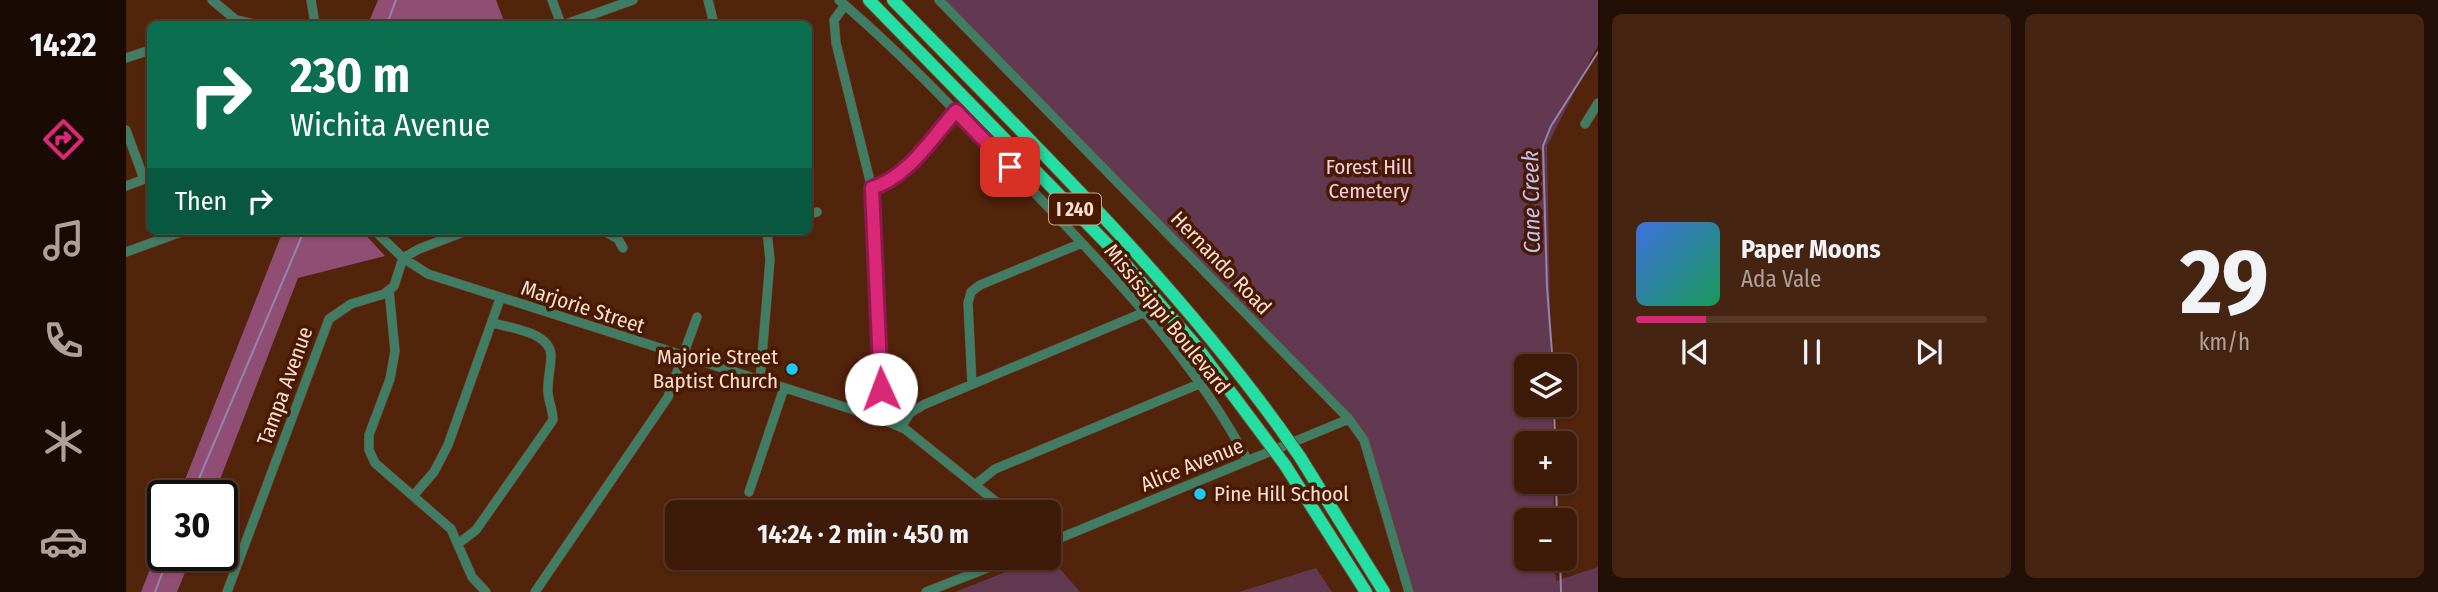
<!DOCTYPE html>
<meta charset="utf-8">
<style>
body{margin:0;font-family:"Fira Sans Condensed",sans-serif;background:#452412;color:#f1f3f6;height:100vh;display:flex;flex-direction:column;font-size:26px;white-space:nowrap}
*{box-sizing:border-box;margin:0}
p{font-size:23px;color:#ada19c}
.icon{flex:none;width:38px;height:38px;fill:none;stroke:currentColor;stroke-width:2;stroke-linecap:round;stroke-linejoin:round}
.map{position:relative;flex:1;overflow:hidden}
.side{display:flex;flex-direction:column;gap:14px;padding:14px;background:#220f05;width:840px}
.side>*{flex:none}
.top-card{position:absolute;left:21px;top:21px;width:665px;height:214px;border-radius:10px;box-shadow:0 2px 5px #0004,0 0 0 2px #57392a;background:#0b6e4f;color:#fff;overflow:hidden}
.buttons{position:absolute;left:1388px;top:354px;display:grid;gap:14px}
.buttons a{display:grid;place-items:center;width:63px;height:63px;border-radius:10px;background:#3e1b09;box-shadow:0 2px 5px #0004,0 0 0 2px #57392a;font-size:35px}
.speed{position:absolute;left:21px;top:480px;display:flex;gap:14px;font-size:35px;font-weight:700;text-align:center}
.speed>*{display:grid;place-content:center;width:91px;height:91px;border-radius:50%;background:#3e1b09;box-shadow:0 2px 5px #0004,0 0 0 2px #57392a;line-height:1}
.speed .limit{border:4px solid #111;border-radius:10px;background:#fff;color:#111}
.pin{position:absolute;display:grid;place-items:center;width:60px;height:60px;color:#fff;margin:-30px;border-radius:14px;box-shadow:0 4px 10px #0006}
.me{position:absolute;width:77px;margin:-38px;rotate:358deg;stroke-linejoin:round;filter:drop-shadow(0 0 5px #0008)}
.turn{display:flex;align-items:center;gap:24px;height:147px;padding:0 28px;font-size:32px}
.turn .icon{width:91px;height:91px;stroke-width:2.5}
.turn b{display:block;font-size:49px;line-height:60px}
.then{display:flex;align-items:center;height:66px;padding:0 28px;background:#0003;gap:14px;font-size:26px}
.side .card{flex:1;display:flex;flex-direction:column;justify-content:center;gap:10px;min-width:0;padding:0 24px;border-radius:10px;background:#452412}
.side .dial{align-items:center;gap:0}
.dial b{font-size:91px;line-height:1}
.song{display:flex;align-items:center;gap:21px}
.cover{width:84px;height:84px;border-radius:10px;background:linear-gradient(135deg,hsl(220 70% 55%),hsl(150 70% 35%))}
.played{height:7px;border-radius:4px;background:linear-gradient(90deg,#db2777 20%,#57392a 20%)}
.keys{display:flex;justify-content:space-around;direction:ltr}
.side .tiles{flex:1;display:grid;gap:14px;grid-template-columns:repeat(2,1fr)}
.trip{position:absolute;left:539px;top:500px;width:396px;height:70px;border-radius:10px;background:#3e1b09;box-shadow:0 2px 5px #0004,0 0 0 2px #57392a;font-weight:700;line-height:70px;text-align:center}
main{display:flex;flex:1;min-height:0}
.dock{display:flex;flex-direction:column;width:126px;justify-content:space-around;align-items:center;background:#190b04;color:#ada19c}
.dock .icon{width:49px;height:49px}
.dock .on{color:#db2777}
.dock b{font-size:32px;color:#f1f3f6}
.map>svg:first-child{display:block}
.green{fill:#623951}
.forest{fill:#914e75}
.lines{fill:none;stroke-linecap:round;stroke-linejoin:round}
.stream{stroke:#9285af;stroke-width:2}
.minor-casing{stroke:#6f422c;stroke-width:10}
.highway-casing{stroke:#6f422c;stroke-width:14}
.minor{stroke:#417c64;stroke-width:9}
.highway{stroke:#24dea4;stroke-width:12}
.highway-bridge-casing{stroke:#6f422c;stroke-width:14;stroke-linecap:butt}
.highway-bridge{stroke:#24dea4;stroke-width:12}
.route-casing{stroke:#8e194d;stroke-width:18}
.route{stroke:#db2777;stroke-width:12}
.poi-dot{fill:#1bc9fc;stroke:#481a01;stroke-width:2.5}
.labels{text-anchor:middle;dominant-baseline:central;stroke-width:7;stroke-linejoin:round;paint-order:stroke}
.shield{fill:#481a01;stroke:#c8a493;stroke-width:2}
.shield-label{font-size:19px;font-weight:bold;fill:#ffdfd1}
.park-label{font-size:21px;fill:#f8cfe5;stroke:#481a01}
.street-label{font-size:21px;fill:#ffdfd1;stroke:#481a01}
.poi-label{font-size:21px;fill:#ffdfd1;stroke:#481a01;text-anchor:end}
.water-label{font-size:23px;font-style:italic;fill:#c1c0f9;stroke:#481a01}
</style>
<main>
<nav class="dock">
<b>14:22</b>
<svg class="icon on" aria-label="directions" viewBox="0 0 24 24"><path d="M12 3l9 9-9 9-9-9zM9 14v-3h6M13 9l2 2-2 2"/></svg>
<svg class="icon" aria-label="music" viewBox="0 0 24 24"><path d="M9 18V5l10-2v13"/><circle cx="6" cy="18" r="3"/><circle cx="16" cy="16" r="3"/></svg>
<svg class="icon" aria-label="phone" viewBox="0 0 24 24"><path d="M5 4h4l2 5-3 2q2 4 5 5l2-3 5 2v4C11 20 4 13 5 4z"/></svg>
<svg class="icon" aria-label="climate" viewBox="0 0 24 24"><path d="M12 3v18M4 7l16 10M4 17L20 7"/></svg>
<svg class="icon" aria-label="car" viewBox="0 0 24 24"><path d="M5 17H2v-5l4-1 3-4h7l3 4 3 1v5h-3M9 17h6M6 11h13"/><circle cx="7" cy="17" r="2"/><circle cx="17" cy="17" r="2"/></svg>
</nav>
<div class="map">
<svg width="1472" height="592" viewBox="0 0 1472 592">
<rect width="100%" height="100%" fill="#53240c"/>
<path class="green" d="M819,0H1472V45L1421,146L1425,366H1400V404H1426L1427,443H1400V481H1427L1428,520H1400V558H1429L1430,581L1472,567V592H1287L1235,429Z
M922,555L954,592H829L915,558H922Z
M1190,568L1206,592H1113Z"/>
<path class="forest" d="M252,0H370L379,24H242Z
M157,231H236L259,256L172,278L88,495H53Z
M37,536V555H66L51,592H15Z"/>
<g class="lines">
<path class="stream" d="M261,24L270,0
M1427,366L1421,287L1417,146L1425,126L1472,52
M1428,404L1429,443
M1430,481L1431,520
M66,495L178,231
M1434,558L1435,592
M29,592L43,555"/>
<defs>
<path id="minor" d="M86,0L110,20L128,24
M185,0L189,24
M426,0L435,24
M582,0L588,24
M713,0C781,58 841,123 903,187C983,271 1068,358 1122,461
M813,0L1223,419L1238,440L1283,592
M719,5L708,20L710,43L747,193L755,389L748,417
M440,24L507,0
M0,58L24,50
M1459,124L1472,103
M0,130L18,179
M0,186L24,177
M746,188C782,177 805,139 830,111
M682,215L691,212
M249,231L277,258L302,274L750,417L779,429L884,513
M478,231L492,239L497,248
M0,252L58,231
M263,290L269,351L264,379L243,435V450L249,463L325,529L346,577L360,592
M634,380L644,260L641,231
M846,384L842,303L845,292L854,285L956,243
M775,427L784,413L797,405L1019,312
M850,484L869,469L1073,384
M623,492L658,388
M287,496L308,472L322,445L374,299
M333,543L350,530L427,420C427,410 423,403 422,393C421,381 425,368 425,355C424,332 384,328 367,323
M922,543L1223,419
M101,592L203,319L225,304L258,294L268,286L277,258L293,249L340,231
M409,592L542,397L571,317
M800,592L887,558"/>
<path id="highway" d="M743,0L989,252L1071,347L1136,434
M767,0C901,138 1040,271 1153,427
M1174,457L1258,592
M1159,465L1240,592"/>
</defs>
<use href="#minor" class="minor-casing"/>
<use href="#highway" class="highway-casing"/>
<use href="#minor" class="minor"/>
<use href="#highway" class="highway"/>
<defs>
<path id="highway-bridge" d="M1153,427L1174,457
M1136,434L1159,465"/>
</defs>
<use href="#highway-bridge" class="highway-bridge-casing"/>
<use href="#highway-bridge" class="highway-bridge"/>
</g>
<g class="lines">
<defs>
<path id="route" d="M755,389L746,188C782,177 805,139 830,111L884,167"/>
</defs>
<use href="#route" class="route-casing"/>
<use href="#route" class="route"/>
</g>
<g class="poi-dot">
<circle cx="666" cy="369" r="7"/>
<circle cx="1074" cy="494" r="7"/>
</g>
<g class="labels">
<rect class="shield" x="923" y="193.5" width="52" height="31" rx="5"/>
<g class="shield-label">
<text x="949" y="209">I 240</text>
</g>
<g class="park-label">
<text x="1243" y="167">Forest Hill<tspan x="1243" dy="24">Cemetery</tspan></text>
</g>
<g class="street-label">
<text transform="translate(1095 263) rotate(46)">Hernando Road</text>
<text transform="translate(457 307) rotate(18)">Marjorie Street</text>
<text transform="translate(1041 319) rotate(51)">Mississippi Boulevard</text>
<text transform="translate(159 386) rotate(-70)">Tampa Avenue</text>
<text transform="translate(1066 465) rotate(-22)">Alice Avenue</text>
</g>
<g class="poi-label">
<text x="652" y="357">Majorie Street<tspan x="652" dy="24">Baptist Church</tspan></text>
<text x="1088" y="494" text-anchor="start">Pine Hill School</text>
</g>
<g class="water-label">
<text transform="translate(1405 202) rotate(-91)">Cane Creek</text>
</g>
</g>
</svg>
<div class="buttons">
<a><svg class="icon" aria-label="layers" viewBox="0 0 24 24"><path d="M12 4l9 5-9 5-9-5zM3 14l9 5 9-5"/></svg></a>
<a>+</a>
<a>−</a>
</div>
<div class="speed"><div class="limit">30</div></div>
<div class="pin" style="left:884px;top:167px;background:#d93025"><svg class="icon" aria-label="arrive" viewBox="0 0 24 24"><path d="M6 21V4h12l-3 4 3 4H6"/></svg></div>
<svg class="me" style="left:755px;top:389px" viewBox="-20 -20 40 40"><circle r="19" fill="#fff"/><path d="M0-13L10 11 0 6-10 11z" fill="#db2777"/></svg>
<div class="trip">14:24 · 2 min · 450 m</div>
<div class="top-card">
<div class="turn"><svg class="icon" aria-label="right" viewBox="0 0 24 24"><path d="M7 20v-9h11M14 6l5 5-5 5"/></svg><div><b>230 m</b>Wichita Avenue</div></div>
<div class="then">Then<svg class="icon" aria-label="right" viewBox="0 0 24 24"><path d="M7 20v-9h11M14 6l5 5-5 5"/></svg></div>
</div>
</div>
<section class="side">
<div class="tiles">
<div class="card">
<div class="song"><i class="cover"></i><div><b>Paper Moons</b><p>Ada Vale</p></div></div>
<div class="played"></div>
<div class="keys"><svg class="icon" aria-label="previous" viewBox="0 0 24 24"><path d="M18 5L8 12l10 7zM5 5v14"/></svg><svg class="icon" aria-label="pause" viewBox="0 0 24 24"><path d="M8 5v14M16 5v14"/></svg><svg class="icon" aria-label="next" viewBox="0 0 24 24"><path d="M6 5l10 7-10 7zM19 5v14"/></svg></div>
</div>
<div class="card dial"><b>29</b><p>km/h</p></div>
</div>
</section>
</main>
